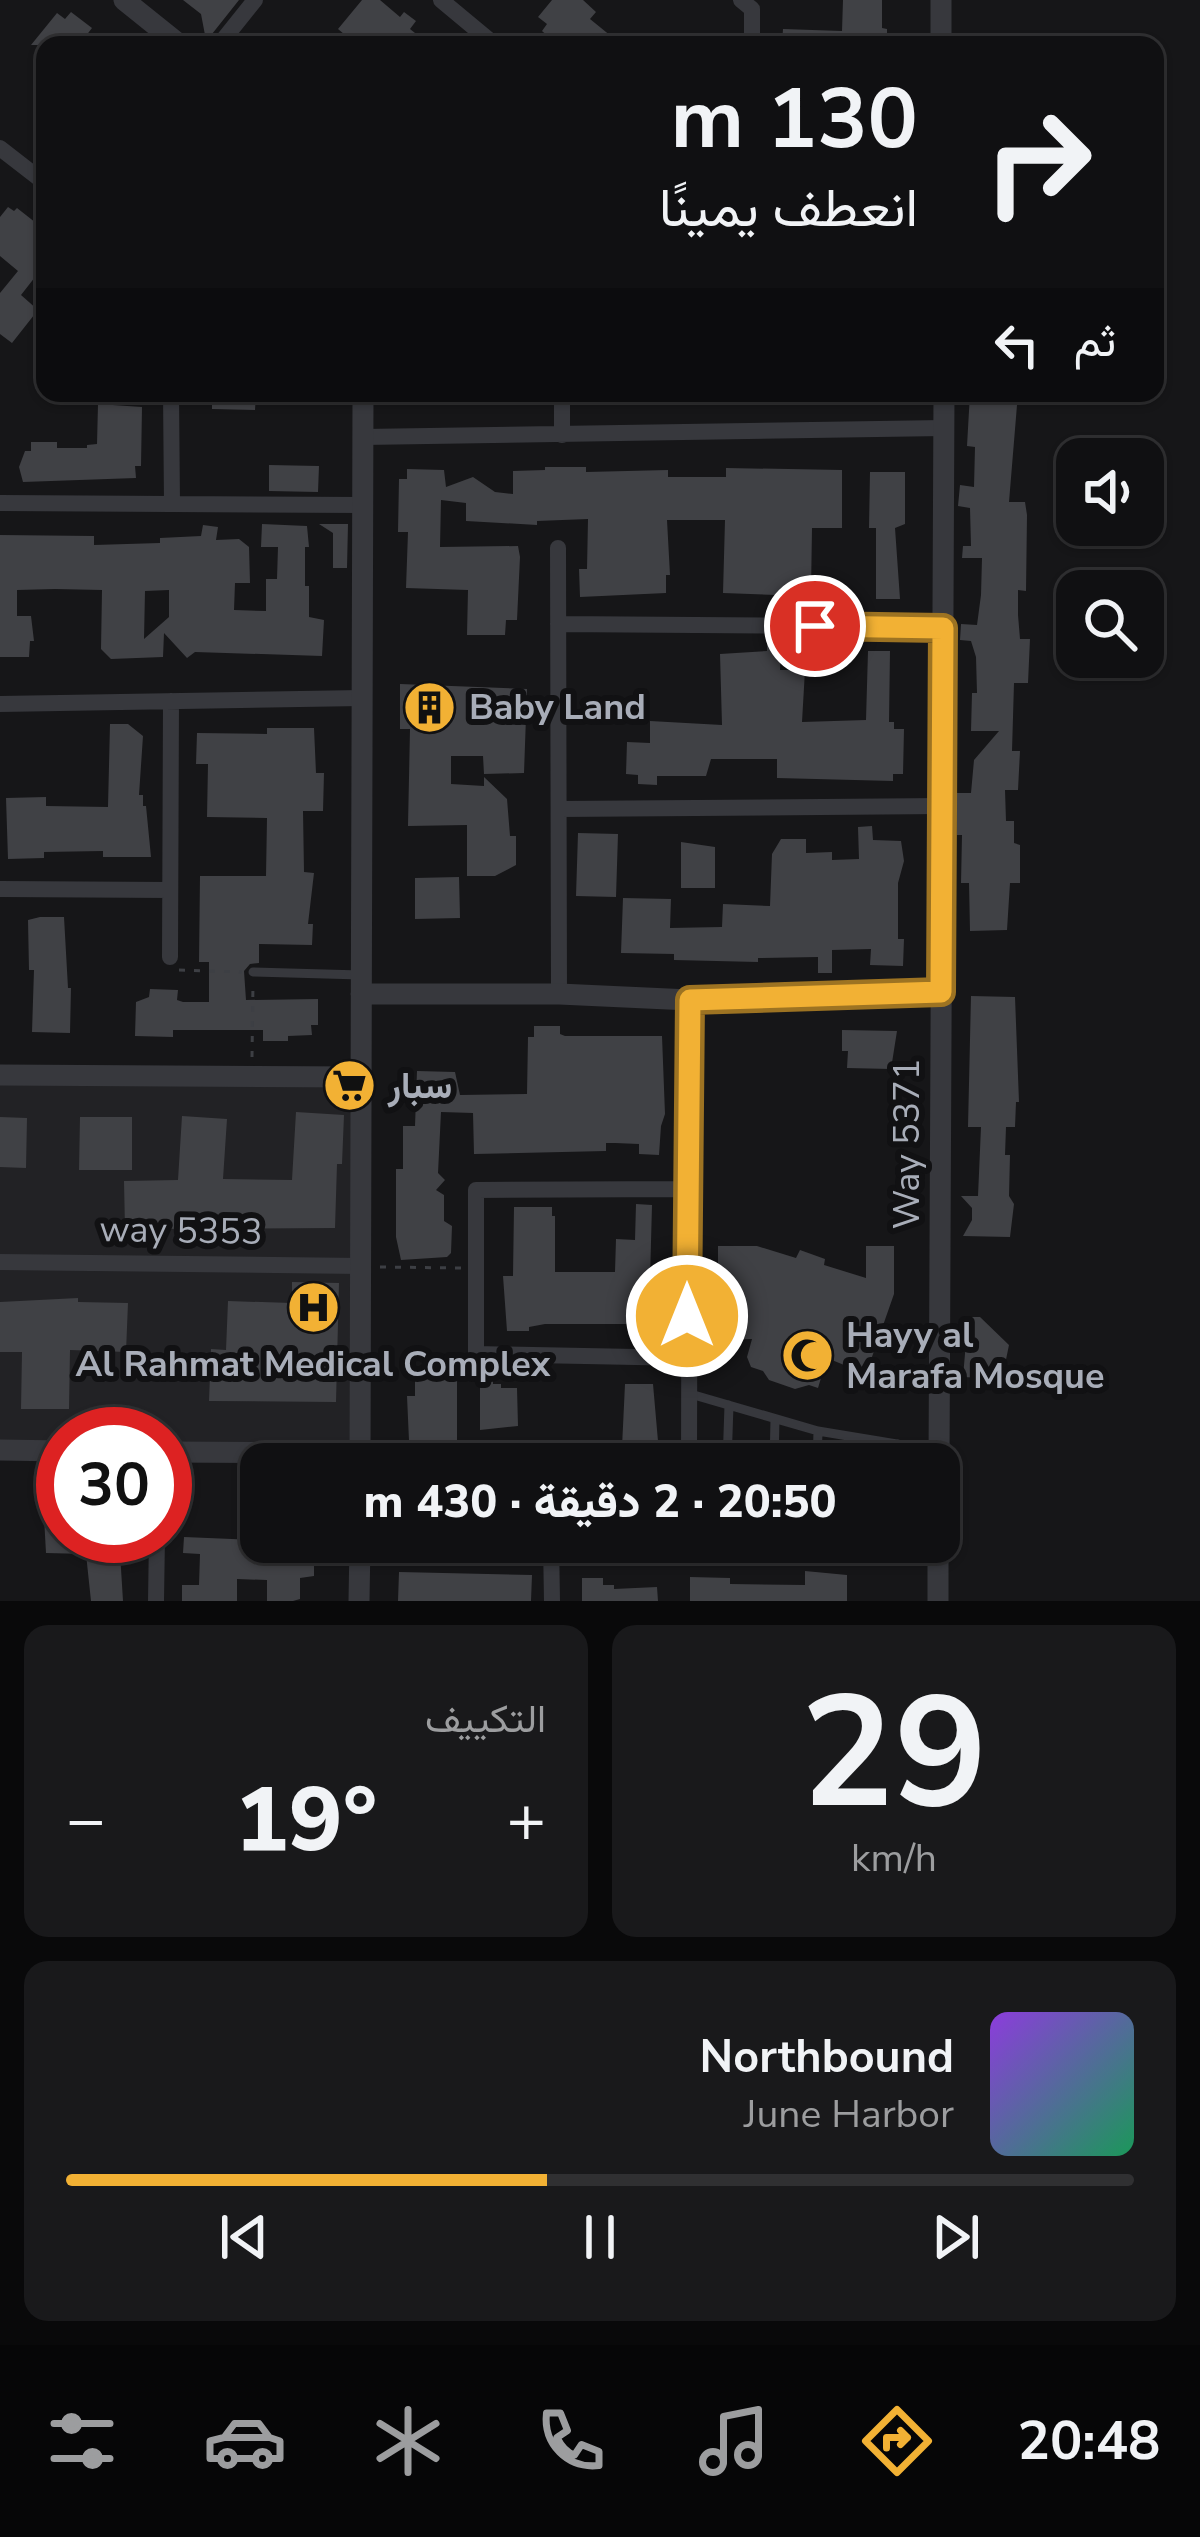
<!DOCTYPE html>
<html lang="ar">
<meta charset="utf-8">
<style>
body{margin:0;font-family:"Nunito Sans",Vazirmatn,sans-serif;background:#19191b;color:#f1f3f6;direction:rtl;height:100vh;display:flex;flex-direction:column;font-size:45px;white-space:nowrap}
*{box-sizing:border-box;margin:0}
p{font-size:39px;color:#9c9d9f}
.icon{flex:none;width:66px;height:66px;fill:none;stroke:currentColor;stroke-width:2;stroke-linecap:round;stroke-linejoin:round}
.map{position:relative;height:1601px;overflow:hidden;direction:ltr}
.details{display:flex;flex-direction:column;gap:24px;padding:24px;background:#09090a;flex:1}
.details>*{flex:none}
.top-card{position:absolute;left:36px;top:36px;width:1128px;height:366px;border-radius:24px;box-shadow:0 3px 9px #0004,0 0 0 3px #303032;direction:rtl;background:#101012;color:#f1f3f6;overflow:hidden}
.controls{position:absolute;left:1056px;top:438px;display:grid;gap:24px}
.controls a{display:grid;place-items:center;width:108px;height:108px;border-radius:24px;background:#101012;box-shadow:0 3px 9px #0004,0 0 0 3px #303032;font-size:60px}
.speed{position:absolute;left:36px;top:1407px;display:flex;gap:24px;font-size:60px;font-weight:700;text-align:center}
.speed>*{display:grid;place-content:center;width:156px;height:156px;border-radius:50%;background:#101012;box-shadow:0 3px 9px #0004,0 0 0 3px #303032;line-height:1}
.speed .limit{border:18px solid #d22;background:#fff;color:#111}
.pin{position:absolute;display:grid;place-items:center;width:102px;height:102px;color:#fff;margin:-51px;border:6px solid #fff;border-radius:50%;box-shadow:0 3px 12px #0007}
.me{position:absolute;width:132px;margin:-66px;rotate:0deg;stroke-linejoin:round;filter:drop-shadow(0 0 9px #0008)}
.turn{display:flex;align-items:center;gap:42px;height:252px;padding:0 48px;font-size:54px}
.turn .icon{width:156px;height:156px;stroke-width:2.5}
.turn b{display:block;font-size:84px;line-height:102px}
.then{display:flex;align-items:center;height:114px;padding:0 48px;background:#0003;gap:24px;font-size:45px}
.big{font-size:90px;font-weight:800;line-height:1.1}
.details .widget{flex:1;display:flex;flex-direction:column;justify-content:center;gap:18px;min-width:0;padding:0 42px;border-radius:24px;background:#19191b}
.details .dial{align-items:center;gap:0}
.dial b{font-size:156px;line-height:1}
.song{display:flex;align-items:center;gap:36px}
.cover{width:144px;height:144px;border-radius:18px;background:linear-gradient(135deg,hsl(270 70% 55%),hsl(150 70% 35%))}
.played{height:12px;border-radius:6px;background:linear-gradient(90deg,#f2b134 45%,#303032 45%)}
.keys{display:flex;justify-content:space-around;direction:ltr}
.heat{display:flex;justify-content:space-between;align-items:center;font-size:66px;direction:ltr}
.details .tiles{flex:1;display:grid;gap:24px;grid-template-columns:1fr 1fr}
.widget:last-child{grid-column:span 2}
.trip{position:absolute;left:240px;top:1443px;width:720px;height:120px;border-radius:24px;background:#101012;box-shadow:0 3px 9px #0004,0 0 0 3px #303032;font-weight:800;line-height:120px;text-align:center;direction:rtl}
.tabs{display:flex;height:192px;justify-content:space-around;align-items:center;background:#060607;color:#9c9d9f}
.tabs .icon{width:84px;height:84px}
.tabs .current{color:#f2b134}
.tabs b{font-size:54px;color:#f1f3f6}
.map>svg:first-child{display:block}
.built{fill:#222225}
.building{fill:#404145;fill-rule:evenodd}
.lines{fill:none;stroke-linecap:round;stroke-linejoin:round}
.path{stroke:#3d3f44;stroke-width:3;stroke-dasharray:6 9;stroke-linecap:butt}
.service{stroke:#37383d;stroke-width:9}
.minor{stroke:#37383d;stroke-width:16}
.tertiary{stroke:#37383d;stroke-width:21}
.route-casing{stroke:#9d7322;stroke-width:30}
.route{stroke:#f2b134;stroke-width:21}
.labels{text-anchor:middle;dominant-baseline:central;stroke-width:12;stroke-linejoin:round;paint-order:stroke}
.poi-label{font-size:36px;font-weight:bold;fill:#a8adb8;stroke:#111113;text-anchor:start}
.street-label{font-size:36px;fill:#a8adb8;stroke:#111113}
</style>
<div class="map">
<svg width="1200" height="1601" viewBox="0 0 1200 1601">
<rect width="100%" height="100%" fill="#161618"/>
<path class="built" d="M0,1075L361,1077L360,1453L165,1452V1434H63V1451L0,1450Z"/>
<path class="building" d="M183,0H239L212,34L205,35L201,14Z
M362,0H380L400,17L404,12L416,21L410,29L430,45H388L377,36L370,45H357L338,29Z
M552,0H583L596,12L590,19L622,45H571L564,39L558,45L542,31L547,24L538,17Z
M843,0H882V28L887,29V45H782L783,29L842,31Z
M71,12L92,28L79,45H31L57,13L65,19Z
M8,207L14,211L17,208L45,230V277L39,272L21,295L38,310L12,343L0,334V293L18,271L0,256V217Z
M212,393H256L255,410L212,409Z
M970,393H1018L1009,502H1025L1027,515L1026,591L1018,590V615L1020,639H1030L1028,683H1014L1012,751H1020L1018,790H1005L1006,821H1014V843L1020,845V883H1010L1007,930L970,931L969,883H961L962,835H957V793H971L974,760L999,731H971L972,693H977L976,657L971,641L960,640L961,624L977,625L981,595L982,558H962L963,546H971L970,508L958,506L960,485L974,487L975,447L967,446Z
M98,404L142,407L141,466H135L136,478L23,482L19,467L25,451H31V442H57V448H87V445L97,444Z
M269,465L319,466L318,492L269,491Z
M545,467H586V472L668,470V477H726V468L842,470V528H812L811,591H803V596L723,593L725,520H667L670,575H666V593L580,597L579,569H587L588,519L537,521V525L466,521V503L441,500L440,547L518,546L520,557L517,620H506L505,635H467L468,590L406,588L408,532H398L399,479H407V469L444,470L446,487L473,477L495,492L513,494V471L545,470Z
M870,472H905V524L895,528L900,599H876V528H869Z
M262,524L307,526L309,547H305V586H309V617L324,620L322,656L195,652L187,658L164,633L163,657L111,659L101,649L102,590L55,589L17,590V616H31L34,641H30L29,657H0V535L94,536V545L160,543V538L201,536L203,525L218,527L216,540L239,539L249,547L250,583H235L234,610L266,611V579H277L278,547H261ZM169,590V617L144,639L145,591Z
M319,524H348L347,568H333V533Z
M767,643H781L780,670H805L802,722L866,720L868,651H890L889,722H894V729H904L903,774H893V781L777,778V759H711L706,776H657V785L638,784V775L626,774L627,742L650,743V721L722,725L720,654L767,651Z
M400,684L527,689L524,773L484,774L483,756H451V784L484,786V777L507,799L510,836H516V865L495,876H467V825L408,826L410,729H400Z
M110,724H128L143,736L139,795H143V806H146L151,857H103V851L44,852V858L8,859L6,798L46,797V806L108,807Z
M267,728H314L316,773H324L323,811H303L304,872L314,873L308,924H313L312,945L259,944V963L250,964L244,971L246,1000L318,999V1025H311L312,1035L288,1036V1041H263V1030H173V1037L135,1036L136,1002L149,997L150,989L178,990L177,1000L183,1002H209V962H199L200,876H266L267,818L207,817L208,764H196L197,733L267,734Z
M872,826L873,840L901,841L904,861L898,883V939H904L903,966L870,965L871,949L832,950V973H818V957L758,958V962L674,960V954L621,953L623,898L671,899L670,928L722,927L723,904L770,906L772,854L781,839H806V853L832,852V860L859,859L858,827Z
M578,833L618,834L616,897L576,896Z
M681,842L715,847V888H681Z
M459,877L460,918L415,919V878Z
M40,917H64L68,988H71L70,1033L32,1032L34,970H29L28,920Z
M971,996L1015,997L1019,1102H1016L1015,1127H1006L1005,1155H1010L1009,1196L1014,1204L1010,1237L963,1236L972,1220V1208L961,1196H978L981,1127H968Z
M534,1026H560V1034L565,1036H662L665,1114L661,1126L659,1155L639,1154V1144L615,1143H606V1151L474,1154L473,1113L441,1112L438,1173L445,1180L436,1190L444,1195V1221L452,1226L451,1253L447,1257L401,1260L396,1237V1169H403V1126H415L417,1071L455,1072L460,1095L527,1094L528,1037H534Z
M842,1030L897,1031L891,1069L847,1068L848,1051H842Z
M296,1112L344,1115L342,1164H337L335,1228L125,1229L124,1181L178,1180L182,1116L227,1119L223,1179L292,1180Z
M0,1117L27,1118L26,1168L0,1167Z
M80,1117H132V1170H79Z
M636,1204L652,1205L650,1280H661L662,1314L654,1315V1324H545L529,1327V1331H507L503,1276H513L514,1207H552V1216H555V1272H615L616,1239L635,1240Z
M718,1246H757L796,1258L800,1250L825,1259L824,1265L866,1278V1246H894V1294L866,1374L827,1358L818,1388L809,1385L795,1389L769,1380L763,1371L751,1367L747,1357L752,1339L718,1340Z
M292,1282L339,1283L336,1402L209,1401L211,1349L226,1350L228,1301L292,1303Z
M78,1298V1302L128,1303L126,1352L70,1350L69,1409H21L22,1352H0V1302Z
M961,1317H980L1009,1345L1002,1379L963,1377L966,1342H960Z
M457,1373V1462L410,1463L407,1396H415V1378L419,1374Z
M480,1380H493V1384H501V1388H517L518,1426L480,1430Z
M625,1384H653L660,1464H533V1444H551V1450L622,1447Z
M43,1499L63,1500V1536H119L123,1601H91L86,1554L46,1553Z
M184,1537L308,1542L314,1545V1576L300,1578V1599L293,1601H267V1580L237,1579V1601H182V1585H199L200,1554L183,1553Z
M805,1571L847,1575V1601H690V1577L730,1578V1584L805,1585Z
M399,1572L532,1575L531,1601H398Z
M582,1578H603V1585H614V1589L657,1587L658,1601H582Z"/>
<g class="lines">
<path class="path" d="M179,970L242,972
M252,1057L253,983
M380,1267L461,1268"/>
<path class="service" d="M253,972L361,975
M687,1393L818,1431L939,1451
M727,1464L729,1405
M774,1464L775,1419
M817,1464L818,1431
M859,1464L860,1438
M897,1464L898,1444"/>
<path class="minor" d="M441,0L495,45
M741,0L752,9V45
M219,45L255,0
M0,148L45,183
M171,393L172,504
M562,393V435
M363,437L944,428
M0,503L363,505
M558,548L559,994
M558,624L943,627
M0,704L362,698
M559,809L942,806
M0,889L170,890
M170,957L171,701
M0,1262L361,1266
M687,1358L476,1354V1190L688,1189
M689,1464L690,1000
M551,1542L552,1601
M156,1601L157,1536"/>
<path class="tertiary" d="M124,0L180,45
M941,0V45
M361,994H559L690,1000L941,992
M0,1075L361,1077
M0,1450L63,1451
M165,1452L360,1453
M360,1464L363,393
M939,1464L944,393
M359,1601L360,1542
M938,1601V1542"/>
</g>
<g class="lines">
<defs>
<path id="route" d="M687,1316L690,1000L941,992L943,628L815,626"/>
</defs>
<use href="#route" class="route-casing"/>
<use href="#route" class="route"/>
</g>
<defs>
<symbol id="building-disc" viewBox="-11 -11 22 22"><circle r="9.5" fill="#f2b134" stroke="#111113"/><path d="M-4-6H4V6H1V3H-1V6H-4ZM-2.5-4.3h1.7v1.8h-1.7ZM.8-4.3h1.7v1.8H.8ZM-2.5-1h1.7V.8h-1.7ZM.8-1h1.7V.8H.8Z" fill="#111"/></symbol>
<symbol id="supermarket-disc" viewBox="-11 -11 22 22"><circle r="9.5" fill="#f2b134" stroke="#111113"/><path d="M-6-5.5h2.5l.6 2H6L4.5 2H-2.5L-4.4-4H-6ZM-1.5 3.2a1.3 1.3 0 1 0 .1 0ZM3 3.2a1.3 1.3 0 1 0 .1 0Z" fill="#111"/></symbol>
<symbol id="hospital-disc" viewBox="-11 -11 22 22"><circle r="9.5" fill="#f2b134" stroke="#111113"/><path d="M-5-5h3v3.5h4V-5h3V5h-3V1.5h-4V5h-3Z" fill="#111"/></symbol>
<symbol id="mosque-disc" viewBox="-11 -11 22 22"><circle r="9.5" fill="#f2b134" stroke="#111113"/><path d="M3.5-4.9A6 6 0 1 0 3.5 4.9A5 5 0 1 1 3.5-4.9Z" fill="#111"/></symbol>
</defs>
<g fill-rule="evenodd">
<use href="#building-disc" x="400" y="678" width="59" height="59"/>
<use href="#supermarket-disc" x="320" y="1056" width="59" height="59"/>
<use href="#hospital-disc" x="284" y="1278" width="59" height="59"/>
<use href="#mosque-disc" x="778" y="1326" width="59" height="59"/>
</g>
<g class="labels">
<g class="poi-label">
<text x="469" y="707">Baby Land</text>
<text x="388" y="1086">سبار</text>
<text x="846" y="1335">Hayy al<tspan x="846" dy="41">Marafa Mosque</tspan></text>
<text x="313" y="1364" text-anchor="middle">Al Rahmat Medical Complex</text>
</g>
<g class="street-label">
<text transform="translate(907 1144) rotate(-90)">Way 5371</text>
<text transform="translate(181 1231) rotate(1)">way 5353</text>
</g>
</g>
</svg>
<div class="controls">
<a><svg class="icon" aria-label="sound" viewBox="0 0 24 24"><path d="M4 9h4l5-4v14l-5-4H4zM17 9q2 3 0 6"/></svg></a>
<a><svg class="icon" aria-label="search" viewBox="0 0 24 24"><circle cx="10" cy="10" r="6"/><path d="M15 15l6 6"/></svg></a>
</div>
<div class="speed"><div class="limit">30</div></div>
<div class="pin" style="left:815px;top:626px;background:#d93025"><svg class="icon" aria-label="arrive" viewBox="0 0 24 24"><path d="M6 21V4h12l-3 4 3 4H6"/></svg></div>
<svg class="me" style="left:687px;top:1316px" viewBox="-20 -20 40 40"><circle r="17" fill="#f2b134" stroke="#fff" stroke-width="3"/><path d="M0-11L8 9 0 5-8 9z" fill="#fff"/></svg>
<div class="trip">20:50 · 2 دقيقة · 430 m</div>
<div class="top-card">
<div class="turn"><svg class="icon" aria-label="right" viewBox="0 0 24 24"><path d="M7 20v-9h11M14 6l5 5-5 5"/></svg><div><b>130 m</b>انعطف يمينًا</div></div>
<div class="then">ثم<svg class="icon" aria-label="left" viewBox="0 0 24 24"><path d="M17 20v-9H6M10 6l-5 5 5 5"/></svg></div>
</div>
</div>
<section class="details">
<div class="tiles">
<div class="widget dial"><b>29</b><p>km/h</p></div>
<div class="widget"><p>التكييف</p>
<div class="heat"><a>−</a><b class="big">19°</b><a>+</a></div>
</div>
<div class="widget">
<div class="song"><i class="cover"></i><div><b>Northbound</b><p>June Harbor</p></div></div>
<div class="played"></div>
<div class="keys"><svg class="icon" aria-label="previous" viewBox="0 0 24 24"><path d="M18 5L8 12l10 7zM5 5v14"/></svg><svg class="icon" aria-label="pause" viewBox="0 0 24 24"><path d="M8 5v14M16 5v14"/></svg><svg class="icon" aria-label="next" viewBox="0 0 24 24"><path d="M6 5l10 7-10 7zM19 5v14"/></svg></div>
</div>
</div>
</section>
<nav class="tabs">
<b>20:48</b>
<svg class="icon current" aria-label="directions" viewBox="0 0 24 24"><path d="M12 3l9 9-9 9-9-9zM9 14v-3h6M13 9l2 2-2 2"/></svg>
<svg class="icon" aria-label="music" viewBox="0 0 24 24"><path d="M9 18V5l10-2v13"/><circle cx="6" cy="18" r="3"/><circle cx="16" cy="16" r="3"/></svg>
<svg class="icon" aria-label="phone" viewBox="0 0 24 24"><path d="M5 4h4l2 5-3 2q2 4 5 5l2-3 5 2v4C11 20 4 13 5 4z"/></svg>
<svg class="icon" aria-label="climate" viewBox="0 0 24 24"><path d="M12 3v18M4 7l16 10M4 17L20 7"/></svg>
<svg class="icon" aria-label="car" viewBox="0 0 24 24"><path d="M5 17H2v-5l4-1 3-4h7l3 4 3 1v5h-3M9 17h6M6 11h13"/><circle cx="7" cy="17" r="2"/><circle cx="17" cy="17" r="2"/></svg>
<svg class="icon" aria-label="filters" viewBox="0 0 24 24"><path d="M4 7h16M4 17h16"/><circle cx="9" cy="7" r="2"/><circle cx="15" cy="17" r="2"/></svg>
</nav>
